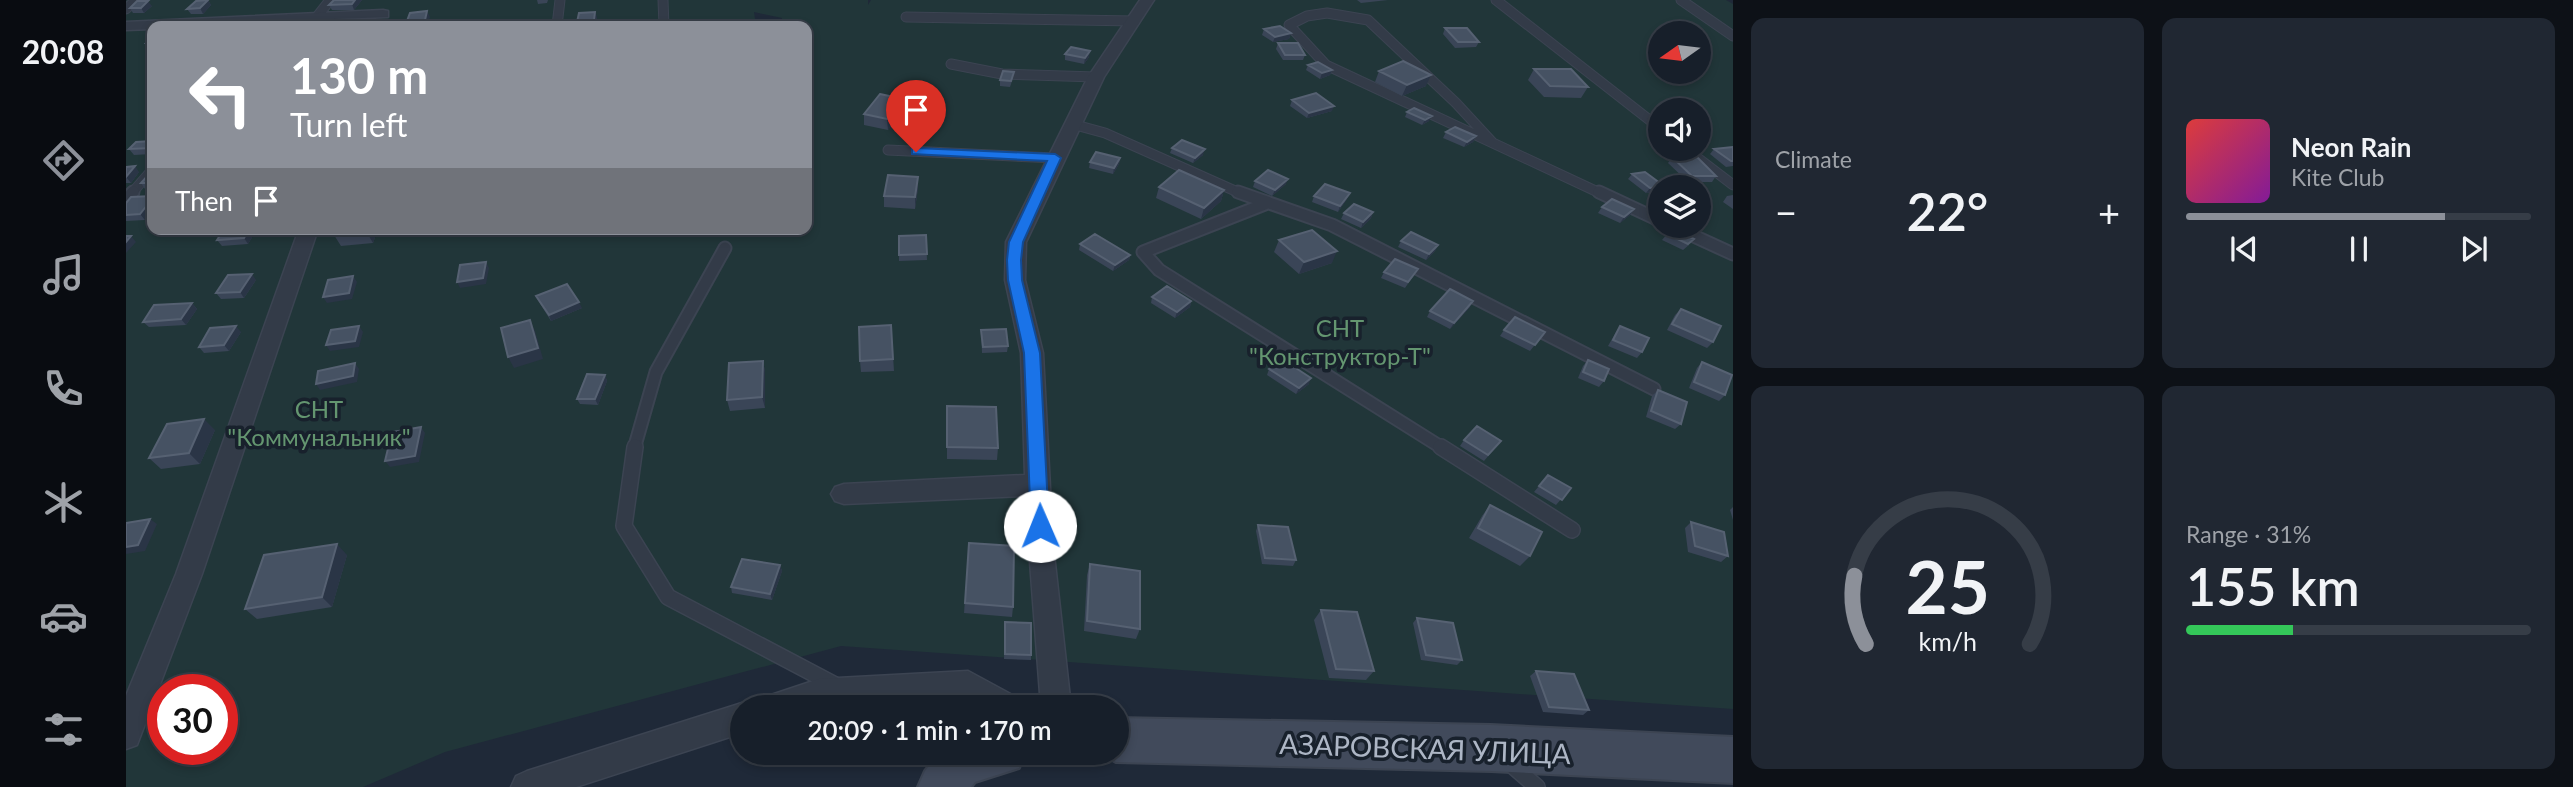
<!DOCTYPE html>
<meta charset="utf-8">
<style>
body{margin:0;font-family:Lato,sans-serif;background:#202732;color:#f1f3f6;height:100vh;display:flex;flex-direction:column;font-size:26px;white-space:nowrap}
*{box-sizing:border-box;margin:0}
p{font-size:23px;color:#9ea2a8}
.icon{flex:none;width:38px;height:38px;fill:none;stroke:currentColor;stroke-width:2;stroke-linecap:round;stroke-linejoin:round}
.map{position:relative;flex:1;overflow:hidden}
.details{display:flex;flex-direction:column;gap:18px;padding:18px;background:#0d1117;width:840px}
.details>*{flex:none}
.guide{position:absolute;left:21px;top:21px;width:665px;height:214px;border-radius:14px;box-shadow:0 4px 10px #0003,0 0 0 2px #363d47;background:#8c9099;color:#fff;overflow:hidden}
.needle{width:46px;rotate:256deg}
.buttons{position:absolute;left:1522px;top:21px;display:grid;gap:14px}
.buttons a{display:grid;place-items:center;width:63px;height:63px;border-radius:50%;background:#171f2a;box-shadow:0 4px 10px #0003,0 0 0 2px #363d47;font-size:35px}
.speed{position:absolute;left:21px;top:674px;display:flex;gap:14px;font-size:35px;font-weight:700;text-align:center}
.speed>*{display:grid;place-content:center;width:91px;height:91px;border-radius:50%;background:#171f2a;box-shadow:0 4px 10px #0003,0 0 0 2px #363d47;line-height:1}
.speed .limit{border:10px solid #d22;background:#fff;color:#111}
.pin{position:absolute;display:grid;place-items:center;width:60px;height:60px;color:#fff;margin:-72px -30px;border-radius:50% 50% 50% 0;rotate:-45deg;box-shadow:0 0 7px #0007}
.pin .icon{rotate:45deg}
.me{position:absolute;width:77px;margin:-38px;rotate:359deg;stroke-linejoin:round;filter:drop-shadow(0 0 5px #0008)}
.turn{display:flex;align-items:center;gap:24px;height:147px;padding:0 28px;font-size:32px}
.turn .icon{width:91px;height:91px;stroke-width:2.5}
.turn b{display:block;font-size:49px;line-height:60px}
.then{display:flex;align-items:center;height:66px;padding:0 28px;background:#0003;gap:14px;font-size:26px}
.big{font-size:52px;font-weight:600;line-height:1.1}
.details .card{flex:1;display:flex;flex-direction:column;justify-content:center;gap:10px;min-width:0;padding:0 24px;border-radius:14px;background:#202732}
.details .dial{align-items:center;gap:0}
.dial svg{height:182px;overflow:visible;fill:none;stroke:#363d47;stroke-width:7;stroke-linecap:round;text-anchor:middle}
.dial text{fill:#f1f3f6;stroke:none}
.song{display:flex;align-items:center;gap:21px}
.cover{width:84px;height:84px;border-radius:10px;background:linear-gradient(135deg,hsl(0 70% 55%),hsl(290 70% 35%))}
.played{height:7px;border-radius:4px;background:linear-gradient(90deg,#8c9099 75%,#363d47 75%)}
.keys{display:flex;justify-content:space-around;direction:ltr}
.heat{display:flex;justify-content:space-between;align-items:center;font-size:38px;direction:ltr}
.charge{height:10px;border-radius:5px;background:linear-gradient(90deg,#34c759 31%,#363d47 0)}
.details .tiles{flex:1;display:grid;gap:18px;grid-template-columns:repeat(2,1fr)}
.trip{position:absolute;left:604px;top:695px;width:399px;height:70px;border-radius:35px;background:#171f2a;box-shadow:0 4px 10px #0003,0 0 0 2px #363d47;font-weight:600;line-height:70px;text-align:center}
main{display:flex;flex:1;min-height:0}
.tabs{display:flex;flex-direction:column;width:126px;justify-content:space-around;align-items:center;background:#090c11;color:#9ea2a8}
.tabs .icon{width:49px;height:49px}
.tabs .active{color:#8c9099}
.tabs b{font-size:32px;color:#f1f3f6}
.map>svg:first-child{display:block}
.green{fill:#213639;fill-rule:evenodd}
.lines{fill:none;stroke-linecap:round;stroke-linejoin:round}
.lane-far2-casing{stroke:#3c4452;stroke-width:11}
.lane-far1-casing{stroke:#3c4452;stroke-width:15}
.lane-casing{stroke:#3c4452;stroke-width:18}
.street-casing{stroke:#3c4452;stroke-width:3}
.secondary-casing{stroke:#3c4452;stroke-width:4}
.lane-far2{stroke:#333b48;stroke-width:9}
.lane-far1{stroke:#333b48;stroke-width:11}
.lane{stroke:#333b48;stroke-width:15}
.street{fill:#333b48;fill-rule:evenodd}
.secondary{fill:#414a5b;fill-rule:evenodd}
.wall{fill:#3a4557}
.shaded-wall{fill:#2a3546}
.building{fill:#465263;stroke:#566172;stroke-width:2}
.route{fill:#1a73e8;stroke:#114b97;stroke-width:2}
.labels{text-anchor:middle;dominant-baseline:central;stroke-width:7;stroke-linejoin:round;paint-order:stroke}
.park-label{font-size:24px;fill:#649670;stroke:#18212c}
.near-street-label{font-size:28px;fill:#adb6c5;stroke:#18212c}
</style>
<main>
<nav class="tabs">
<b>20:08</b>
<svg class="icon active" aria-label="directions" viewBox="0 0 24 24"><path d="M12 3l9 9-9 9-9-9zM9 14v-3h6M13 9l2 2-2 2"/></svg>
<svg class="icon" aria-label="music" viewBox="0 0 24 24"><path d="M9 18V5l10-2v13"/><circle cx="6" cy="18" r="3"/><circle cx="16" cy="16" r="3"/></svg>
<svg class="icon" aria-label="phone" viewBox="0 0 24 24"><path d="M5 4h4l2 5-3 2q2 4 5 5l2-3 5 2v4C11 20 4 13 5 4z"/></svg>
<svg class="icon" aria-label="climate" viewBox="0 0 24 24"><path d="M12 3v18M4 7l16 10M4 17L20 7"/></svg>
<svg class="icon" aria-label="car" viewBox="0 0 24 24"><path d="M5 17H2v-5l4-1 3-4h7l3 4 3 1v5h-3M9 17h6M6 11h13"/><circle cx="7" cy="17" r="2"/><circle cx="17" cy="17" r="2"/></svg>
<svg class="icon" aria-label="filters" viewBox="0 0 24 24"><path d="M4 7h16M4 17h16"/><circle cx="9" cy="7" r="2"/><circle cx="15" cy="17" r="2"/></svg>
</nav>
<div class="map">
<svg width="1607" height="787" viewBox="0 0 1607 787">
<rect width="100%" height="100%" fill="#1f2938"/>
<path class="green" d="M0,0H742V5L745,0H1600L1607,4V709L715,646L319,752L237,787H0ZM628,12L656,18L655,26H681V229H26V26H630ZM1535,33H1573V72H1535ZM1535,110H1573V149H1535ZM1535,187H1573V226H1535ZM37,690H96V749H37Z"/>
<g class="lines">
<defs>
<path id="lane-far2" d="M537,0L538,26
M1370,0L1535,129
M1555,0L1607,36
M0,9L10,0
M780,17L1009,21
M190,18L204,0
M156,26L163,19
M431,26L434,0
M825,64L876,74L970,77
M946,124L979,133L1116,194
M1366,142L1330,103L1242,20L1201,13L1181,16L1163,25L1200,65L1476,194
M1560,149L1607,185
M762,150L929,158
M5,194L26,170"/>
<path id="lane-far1" d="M1112,192L1206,225L1528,389
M1473,192L1535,221
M0,200L7,192
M1139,204L1017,252L1033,270L1318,449
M1546,226L1607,254
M508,449L530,372L599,248"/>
<path id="lane" d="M509,447L498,526L542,597L709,685
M1315,447L1446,530
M1381,761L1411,787"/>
<path id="street" d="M1014,0H1028L978,77L900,242L899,280L917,353L927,545L945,707H915L899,496L718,504L709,501L705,494L709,487L718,484L899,475L895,353L879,280L880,242L962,77Z
M257,10L262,11V17L26,26V29L0,30V22Z
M173,229H192L76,574L11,745L0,749V696L50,574Z
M842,671L890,697L894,707H851L839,699L635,707L639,697L693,679Z
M616,703L626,707H616V733L450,787H385L390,776L401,771Z"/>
<path id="secondary" d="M990,718L1365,725L1607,737V783L1365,771L990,762L973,752H990Z
M814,752H899L893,768L849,782L845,787H792L799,771Z"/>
</defs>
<use href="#lane-far2" class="lane-far2-casing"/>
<use href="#lane-far1" class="lane-far1-casing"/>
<use href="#lane" class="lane-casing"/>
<use href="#street" class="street-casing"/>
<use href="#secondary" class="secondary-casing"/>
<use href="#lane-far2" class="lane-far2"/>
<use href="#lane-far1" class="lane-far1"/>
<use href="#lane" class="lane"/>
<use href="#street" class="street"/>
<use href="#secondary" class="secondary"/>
</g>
<path class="wall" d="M82,0L85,5L77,14H65L61,9Z
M236,0L228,10H206L203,5Z
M411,0H422L421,3L412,4Z
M1231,0H1262L1235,3Z
M26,6L18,13H7L4,8Z
M471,17L469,26H452L451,22Z
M1319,28L1353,42L1350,47L1329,48L1317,34Z
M1138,29L1165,33L1163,39L1147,42L1136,35Z
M26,36V48H23L20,43Z
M1152,43L1179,55L1177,60H1157L1150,49Z
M939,54L963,57L958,64L939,60Z
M1182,65L1206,70L1204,75L1194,79L1180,70Z
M1408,69L1462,87L1455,98L1418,97L1402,80Z
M1253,71L1300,86L1276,96L1249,82Z
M887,78L884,87L874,86V80Z
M777,99V110L762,130L738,125V114Z
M1166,100L1206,111L1181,118L1164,106Z
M1281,112L1303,121L1296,125L1279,117Z
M1320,132L1350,136L1347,142L1338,147L1317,138Z
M26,141V154L8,155L3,149Z
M1607,147V166L1600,167L1584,154L1588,149Z
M1046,148L1077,155L1067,163L1044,153Z
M1546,157L1590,176L1586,182H1562L1542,163Z
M994,158L993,164L987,174L963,168L964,162Z
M0,167L13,172L5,183H0Z
M26,173V189H19L15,183Z
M1506,174L1538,186L1537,187H1535L1534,191L1520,193L1502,179Z
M792,177V188L789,209L758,207V196Z
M1129,181L1160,184L1146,196L1127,187Z
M1033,187L1098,190L1095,201L1075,219L1030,198Z
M1607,195V209L1597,202L1601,196Z
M1188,196L1221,199L1212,212L1186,202Z
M5,197L19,220L0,221V203Z
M1476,207L1508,209L1504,215L1494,223L1472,213Z
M1247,212L1245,218L1235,228L1215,219L1218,213Z
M131,229L122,244L96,246L91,240Z
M210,229H252L247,243L215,246L208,235Z
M1541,234L1563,245L1557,250L1536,240Z
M800,235L801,260L773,261V236Z
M1153,240L1206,263L1173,274L1148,252Z
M1275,241L1312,245L1309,251L1300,260L1272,247Z
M954,244L1004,255L1003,260L987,271L953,250Z
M1292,269L1279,288L1255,278L1258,272Z
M130,280L118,298L95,299L90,293Z
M410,296L456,308L425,321L413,302Z
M1026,297L1065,301L1064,307L1049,318L1025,303Z
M66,303L71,309L60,325L23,327L17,322Z
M1344,307L1324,329L1301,317L1304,311Z
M1555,309L1587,342L1581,348L1541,330L1549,315Z
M765,325L768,371L735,372L734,361Z
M1494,326L1516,352L1511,358L1482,346L1490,332Z
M855,330L882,346L881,352L856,353Z
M1378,330L1419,332L1404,351L1374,336Z
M115,332L103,351L78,353L73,347Z
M1462,360L1478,381L1473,387L1452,378L1457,366Z
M637,361L639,372V408L604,411L601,400Z
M1576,362L1599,395L1593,401L1563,388L1571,368Z
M1143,369L1183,384L1170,394L1141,375Z
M479,375L481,381L472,405L454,404L451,399Z
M1532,390L1555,424L1549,429L1520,417L1526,396Z
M821,406L872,448L871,460L821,459Z
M89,430L74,464L35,469L23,458Z
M1338,440L1370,447L1358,461L1334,446Z
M1422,475L1445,488L1430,505L1408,492Z
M1364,505L1404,556L1394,566L1343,538L1356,516Z
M1607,507V520L1604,510Z
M1565,522L1602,556L1595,562L1562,552L1559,528Z
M1132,525L1170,560L1167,566L1136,564L1130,531Z
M843,543L887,607L886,617L838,613Z
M221,555L206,607L131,619L119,609Z
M964,564L1014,629L1010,639L958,631L961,575Z
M654,565L656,571L646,600L606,593L605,587Z
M1195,610L1248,671L1240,680L1203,678L1188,620Z
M1291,618L1336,660L1331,665L1295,660L1287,623Z
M879,622L905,655V660L878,659Z
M1410,671L1463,710L1457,715L1417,712L1404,676Z"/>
<path class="shaded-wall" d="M82,0L85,5L77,14L74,8Z
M229,0H236L228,10L226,4Z
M22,1L26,6L18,13L15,8Z
M301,11L304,17L301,25L283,26L281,21Z
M469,12L471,17L469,26L468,20Z
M1165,33L1163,39L1147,42L1149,37Z
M964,51L963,57L958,64L959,58Z
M1206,70L1204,75L1194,79L1196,73Z
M1305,75L1300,86L1276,96L1281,85Z
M777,99V110L762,130L761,119Z
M1208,106L1206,111L1181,118L1183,113Z
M1306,116L1303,121L1296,125L1299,120Z
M1350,136L1347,142L1338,147L1341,142Z
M1079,149L1077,155L1067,163L1069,158Z
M994,158L993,164L987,174L988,168Z
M9,166L13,172L5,183L0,177Z
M792,177V188L789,209V197Z
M1162,179L1160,184L1146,196L1149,190Z
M1538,186L1537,187H1535L1534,191L1520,193L1524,188Z
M1098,190L1095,201L1075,219L1078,208Z
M1224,193L1221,199L1212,212L1214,206Z
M26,199V211L19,220L14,214Z
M1508,209L1504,215L1494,223L1498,217Z
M1247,212L1245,218L1235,228L1237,222Z
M123,229H131L122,244L118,238Z
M241,229H252L247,243L240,231Z
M5,236L10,242L0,253V242Z
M1312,245L1309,251L1300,260L1303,254Z
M1211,251L1206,263L1173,274L1178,262Z
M1004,255L1003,260L987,271L989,265Z
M360,262L363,268L360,284L334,288L331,282Z
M126,274L130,280L118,298L114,292Z
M227,276L231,282L226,299L201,303L197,297Z
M1065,301L1064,307L1049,318L1051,312Z
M1347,301L1344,307L1324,329L1328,323Z
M453,302L456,308L425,321L423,315Z
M66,303L71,309L60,325L55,319Z
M404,320L409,331L417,359L388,368L382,357Z
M110,326L115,332L103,351L98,345Z
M233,326L237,332L233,347L204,351L200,345Z
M637,361L639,372V408L636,397Z
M229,363L233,369L231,382L194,390L190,384Z
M479,375L481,381L472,405L469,399Z
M1185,378L1183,384L1170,394L1173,388Z
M78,419L89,430L74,464L63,453Z
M295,427L299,433L293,462L264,467L259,461Z
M24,519L31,524L19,551L0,554V547Z
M211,544L221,555L206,607L196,597Z
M654,565L656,571L646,600L644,594Z"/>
<path class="building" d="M82,0L74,8L61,9L70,1Z
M208,0H229L226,4L203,5Z
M11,1H22L15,8H4Z
M301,11L299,20L281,21L284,13Z
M469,12L468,20L451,22L453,13Z
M1154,26L1165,33L1149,37L1138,29Z
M1319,28H1341L1353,42H1332Z
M26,36V43H20Z
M1152,43H1172L1179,55H1159Z
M945,47L964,51L959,58L939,54Z
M1277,61L1305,75L1281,85L1253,71Z
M1192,62L1206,70L1196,73L1182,65Z
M1408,69H1445L1462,87L1424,86Z
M877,71L888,72L885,81L874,80Z
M1190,93L1208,106L1183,113L1166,100Z
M754,94L777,99L761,119L738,114Z
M1288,108L1306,116L1299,120L1281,112Z
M1329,127L1350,136L1341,142L1320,132Z
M1056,140L1079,149L1069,158L1046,148Z
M26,141V148L3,149L10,142Z
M1607,147V161H1605L1588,149Z
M970,152L994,158L988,168L964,162Z
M1546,157H1571L1590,176H1566Z
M9,166L0,177V167Z
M1053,170L1098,190L1078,208L1033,187Z
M1142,170L1162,179L1149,190L1129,181Z
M1519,172L1538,186L1524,188L1506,174Z
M24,173H26V183H15Z
M762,175L792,177L789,197L758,196Z
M1199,184L1224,193L1214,206L1188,196Z
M26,196V199L14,214L0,215V203L5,197Z
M1486,199L1508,209L1498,217L1476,207Z
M1228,204L1247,212L1237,222L1218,213Z
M98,229H123L118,238L91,240Z
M210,229H241L240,231L208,235Z
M1547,229L1568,239L1562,244L1541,234Z
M1186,230L1211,251L1178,262L1153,240Z
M1285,232L1312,245L1303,254L1275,241Z
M969,234L1004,255L989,265L954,244Z
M800,235L801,254L773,255V236Z
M0,236H5L0,242Z
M1269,259L1292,269L1282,282L1258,272Z
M360,262L357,278L331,282L334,265Z
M126,274L114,292L90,293L102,275Z
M227,276L223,293L197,297L202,280Z
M441,284L453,302L423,315L410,296Z
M1041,286L1065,301L1051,312L1026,297Z
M1324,289L1347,301L1328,323L1304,311Z
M66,303L55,319L17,322L28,305Z
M1555,309L1595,326L1587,342L1546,324Z
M1389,317L1419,332L1409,345L1378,330Z
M404,320L412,348L382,357L375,328Z
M765,325L767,359L734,361L733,327Z
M110,326L98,345L73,347L84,328Z
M233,326L229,341L200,345L205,330Z
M1494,326L1523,338L1516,352L1487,340Z
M880,329L882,346L857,347L855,330Z
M1156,359L1185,378L1173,388L1143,369Z
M1462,360L1483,369L1478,381L1457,372Z
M637,361L636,397L601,400L603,363Z
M1576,362L1606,375L1599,395L1568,382Z
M229,363L227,376L190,384L192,371Z
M461,374L479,375L469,399H451Z
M1532,390L1561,402L1555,424L1525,411Z
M821,406L870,407L872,448L821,447Z
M78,419L63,453L23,458L41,424Z
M1351,426L1375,441L1362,455L1338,440Z
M295,427L289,456L259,461L266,432Z
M1422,475L1445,488L1436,500L1413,486Z
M1364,505L1416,532L1404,556L1352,528Z
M24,519L12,545L0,547V523Z
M1565,522L1598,532L1602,556L1569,546Z
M1132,525L1162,527L1170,560L1139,558Z
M843,543L888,546L887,607L839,603Z
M211,544L196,597L119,609L138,555Z
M616,559L654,565L644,594L605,587Z
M964,564L1014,571V629L961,621Z
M1195,610L1231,612L1248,671L1210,669Z
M1291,618L1327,623L1336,660L1300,655Z
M879,622L905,623V655L879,654Z
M1410,671L1448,674L1463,710L1423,707Z"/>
<path class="route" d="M790,148L929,154L935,158L897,242L895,260L896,280L914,353L923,526L914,533L905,526L898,353L882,280L881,260L883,242L921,161L786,154V149Z"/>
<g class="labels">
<g class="park-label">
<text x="1214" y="327">СНТ<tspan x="1214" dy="28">"Конструктор-Т"</tspan></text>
<text x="193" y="408">СНТ<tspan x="193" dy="28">"Коммунальник"</tspan></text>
</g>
<g class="near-street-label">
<text transform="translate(1299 748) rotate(2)">АЗАРОВСКАЯ УЛИЦА</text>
</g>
</g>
</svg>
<div class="buttons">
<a><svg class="needle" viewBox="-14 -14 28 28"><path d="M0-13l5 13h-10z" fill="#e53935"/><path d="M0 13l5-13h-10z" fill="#9ea2a8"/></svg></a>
<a><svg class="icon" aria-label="sound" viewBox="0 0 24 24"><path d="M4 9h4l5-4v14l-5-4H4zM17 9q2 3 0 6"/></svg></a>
<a><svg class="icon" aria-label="layers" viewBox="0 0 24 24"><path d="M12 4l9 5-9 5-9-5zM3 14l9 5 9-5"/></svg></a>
</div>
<div class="speed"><div class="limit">30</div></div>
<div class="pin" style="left:790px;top:152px;background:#d93025"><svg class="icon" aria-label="arrive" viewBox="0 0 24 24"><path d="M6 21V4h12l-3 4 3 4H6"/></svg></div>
<svg class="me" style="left:914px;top:526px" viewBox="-20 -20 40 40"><circle r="19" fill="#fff"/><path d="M0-13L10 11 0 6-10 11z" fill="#1a73e8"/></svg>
<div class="trip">20:09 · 1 min · 170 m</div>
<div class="guide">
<div class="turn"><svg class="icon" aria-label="left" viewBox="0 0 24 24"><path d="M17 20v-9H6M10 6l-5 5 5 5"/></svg><div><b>130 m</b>Turn left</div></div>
<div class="then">Then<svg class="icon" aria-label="arrive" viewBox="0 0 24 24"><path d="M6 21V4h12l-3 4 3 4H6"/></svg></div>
</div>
</div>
<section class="details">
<div class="tiles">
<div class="card"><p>Climate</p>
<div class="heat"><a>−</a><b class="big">22°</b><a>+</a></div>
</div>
<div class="card">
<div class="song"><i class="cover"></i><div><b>Neon Rain</b><p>Kite Club</p></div></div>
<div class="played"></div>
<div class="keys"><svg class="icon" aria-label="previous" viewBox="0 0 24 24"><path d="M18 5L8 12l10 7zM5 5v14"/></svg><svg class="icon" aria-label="pause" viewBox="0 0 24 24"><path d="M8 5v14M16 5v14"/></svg><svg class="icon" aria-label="next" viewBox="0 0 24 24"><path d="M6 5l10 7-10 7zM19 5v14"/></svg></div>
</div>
<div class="card dial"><svg viewBox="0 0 100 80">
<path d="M14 69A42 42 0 1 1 86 69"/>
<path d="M14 69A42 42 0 0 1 9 39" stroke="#8c9099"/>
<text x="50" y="56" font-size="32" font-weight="700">25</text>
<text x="50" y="72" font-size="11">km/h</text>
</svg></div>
<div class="card"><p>Range · 31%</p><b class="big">155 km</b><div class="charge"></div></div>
</div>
</section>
</main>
